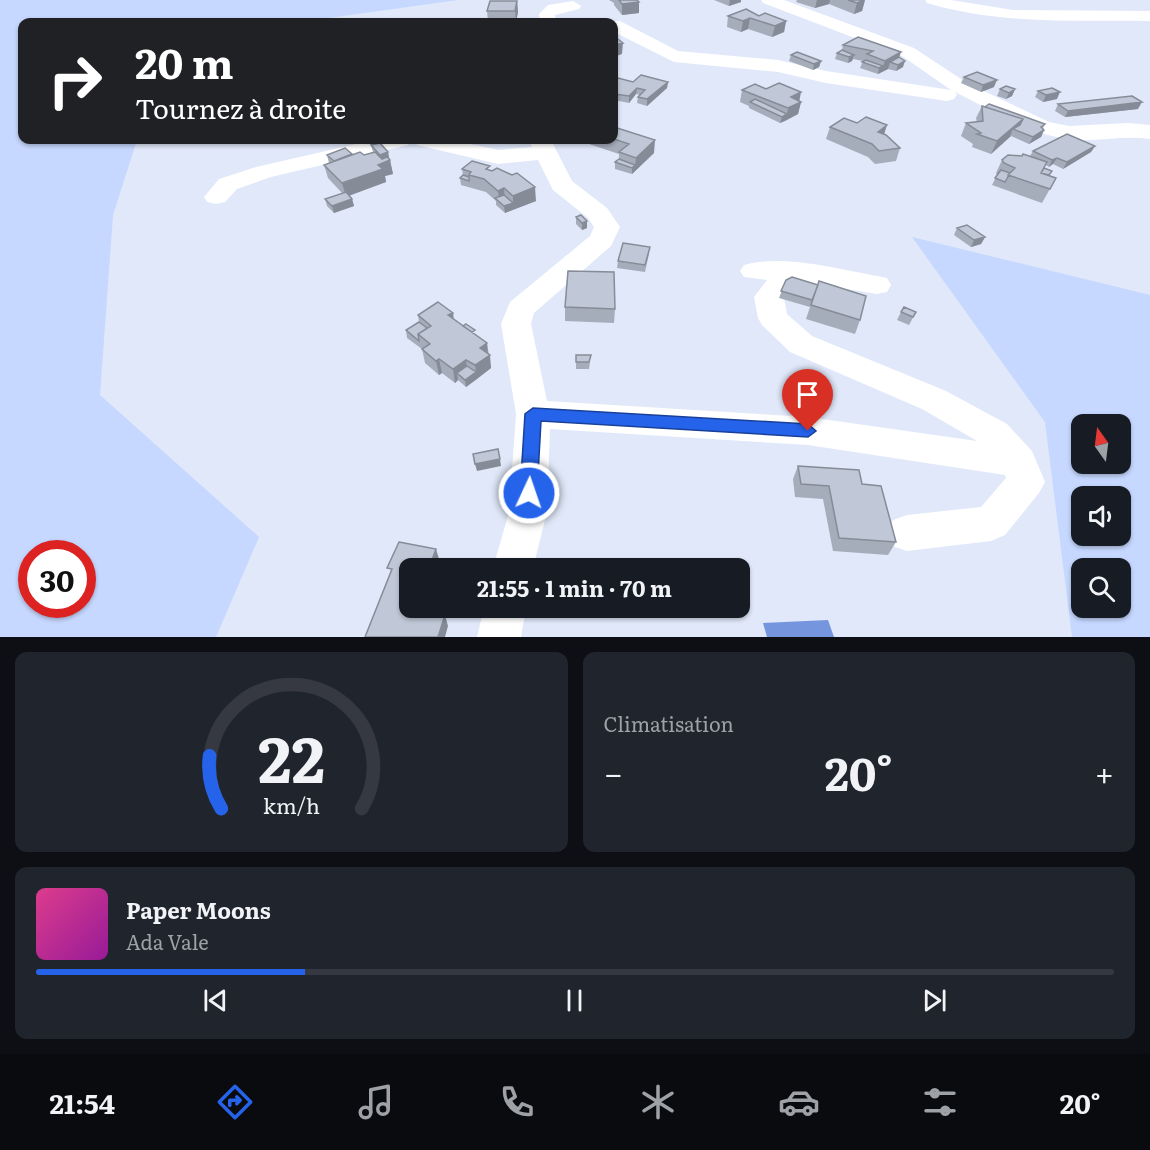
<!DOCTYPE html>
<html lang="fr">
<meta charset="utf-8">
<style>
body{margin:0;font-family:Literata,serif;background:#20242c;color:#f1f3f6;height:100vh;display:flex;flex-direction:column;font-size:22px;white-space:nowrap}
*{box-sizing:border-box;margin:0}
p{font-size:20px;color:#9ea1a6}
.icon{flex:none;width:33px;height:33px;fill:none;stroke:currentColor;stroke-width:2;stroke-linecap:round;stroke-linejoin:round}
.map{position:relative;height:637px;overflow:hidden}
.drawer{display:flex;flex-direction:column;gap:15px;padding:15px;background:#0d0f14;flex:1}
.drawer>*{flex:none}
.banner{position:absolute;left:18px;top:18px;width:600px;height:126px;border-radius:12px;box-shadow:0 2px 4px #0004;background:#202124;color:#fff;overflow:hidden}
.needle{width:39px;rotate:346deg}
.buttons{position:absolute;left:1071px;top:414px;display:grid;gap:12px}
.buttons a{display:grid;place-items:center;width:60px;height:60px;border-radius:12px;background:#171b24;box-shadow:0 2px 4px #0004;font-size:30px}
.speed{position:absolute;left:18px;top:540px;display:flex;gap:12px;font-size:30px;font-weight:700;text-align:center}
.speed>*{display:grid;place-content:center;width:78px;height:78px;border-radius:50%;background:#171b24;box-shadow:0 2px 4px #0004;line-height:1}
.speed .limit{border:9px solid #d22;background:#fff;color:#111}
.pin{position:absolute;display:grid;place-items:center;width:51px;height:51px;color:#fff;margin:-62px -26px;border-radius:50% 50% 50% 0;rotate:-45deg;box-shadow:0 0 6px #0007}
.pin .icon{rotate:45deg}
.me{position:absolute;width:66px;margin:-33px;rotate:3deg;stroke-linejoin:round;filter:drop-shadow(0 0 4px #0008)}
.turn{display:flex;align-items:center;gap:21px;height:126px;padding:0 18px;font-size:27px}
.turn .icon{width:78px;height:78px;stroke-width:2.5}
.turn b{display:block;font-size:42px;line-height:51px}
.big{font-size:45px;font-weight:700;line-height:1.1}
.drawer .widget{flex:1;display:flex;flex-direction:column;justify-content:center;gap:9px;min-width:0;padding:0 21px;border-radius:12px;background:#20242c}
.drawer .dial{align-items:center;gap:0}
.dial svg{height:156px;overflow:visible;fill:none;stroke:#363941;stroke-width:7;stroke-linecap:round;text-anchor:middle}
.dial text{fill:#f1f3f6;stroke:none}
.song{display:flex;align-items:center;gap:18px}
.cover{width:72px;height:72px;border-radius:9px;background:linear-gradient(135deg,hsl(330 70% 55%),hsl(300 70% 35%))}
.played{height:6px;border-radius:3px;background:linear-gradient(90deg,#2563eb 25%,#363941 25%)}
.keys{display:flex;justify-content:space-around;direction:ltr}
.heat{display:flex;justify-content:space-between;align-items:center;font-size:33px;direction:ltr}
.drawer .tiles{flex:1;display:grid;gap:15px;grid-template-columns:1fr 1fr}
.widget:last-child{grid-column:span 2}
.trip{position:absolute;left:399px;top:558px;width:351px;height:60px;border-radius:12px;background:#171b24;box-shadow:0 2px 4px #0004;font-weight:700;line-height:60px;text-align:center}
.tabs{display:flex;height:96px;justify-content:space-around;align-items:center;background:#090b0e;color:#9ea1a6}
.tabs .icon{width:42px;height:42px}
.tabs .active{color:#2563eb}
.tabs b{font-size:27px;color:#f1f3f6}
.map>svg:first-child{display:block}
.green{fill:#c6d8ff;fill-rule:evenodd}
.water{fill:#7595de}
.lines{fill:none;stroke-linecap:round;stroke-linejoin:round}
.minor{fill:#fff;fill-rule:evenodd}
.wall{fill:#a5acba}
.shaded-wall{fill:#868c97}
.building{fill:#c0c8d8;stroke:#868c97;stroke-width:1.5}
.route{fill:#2563eb;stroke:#184099;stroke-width:1.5}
</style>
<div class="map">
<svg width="1150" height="637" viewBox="0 0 1150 637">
<rect width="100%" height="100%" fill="#e0e8f9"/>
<path class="green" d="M0,0H458L300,22H22V140H137L113,215L100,395L259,537L216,637H0ZM32,554H82V604H32Z
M912,237L1150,295V637H1072L1045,422ZM1082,424H1120V464H1082ZM1082,496H1120V536H1082ZM1082,568H1120V608H1082Z"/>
<path class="water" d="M828,620L834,637H767L763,623Z"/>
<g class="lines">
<path class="minor" d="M761,0H784L914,48L967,83L1049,122L1069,126L1128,123L1150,125V139C1122,135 1093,143 1066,139C1027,133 991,110 955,92L957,95L954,99L947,101L826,83L778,72L674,62L614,32V22H607L620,21L678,51L778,60L826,71L951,90L902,56L763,3Z
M925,0H951L1013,10L1150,11V21C1074,20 1001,25 927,3Z
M573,1L581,6L579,9L555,15L556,22H540L539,14L548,5Z
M374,140H411L408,145L271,177L237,189L225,202L216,204L207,202L204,197L219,179L256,167Z
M414,140H452L498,150L532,147L529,140H551L572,181L607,208L620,227L611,246L534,313L531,324L547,401L808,417L977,441L922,409L790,352L762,325L758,318L754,297L767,280L744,277L740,271L744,265C783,254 838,269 877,276L887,278L891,285L887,292L877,294L804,282L784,298L787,314L812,336L946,391L1007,424L1032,451L1045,482L1039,493L1005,535L991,541L907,551L893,546L887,533L893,520L907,515L981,507L1006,478L1005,475L808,445L550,429L547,512L533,568H493L509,512L516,414L501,324L510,302L590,236L594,227L588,218L553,190L538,160L498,164L417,145Z
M484,608H526L521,637H477Z"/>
</g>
<path class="wall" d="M609,0H637L639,2V13L622,15L614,5V3Z
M714,0H741V2L729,6Z
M797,0H865L862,11L854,14L829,4L815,8L796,2Z
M517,1L518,12L516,22L488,21L487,11Z
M728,16H759L786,21L784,32L772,37L748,29L741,32L727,27Z
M843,45L899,57L903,67L896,71L888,69L878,74L860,68L863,61L853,59L852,61L848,63L835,59L837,53L842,50Z
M791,55L821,61L819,67L813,70L789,61Z
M614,77L633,82H668L667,88L647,106L637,103L638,97L640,95L636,94L629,103L614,100Z
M964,77L994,87L981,92L961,83Z
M766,89L801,102L798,114L780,123L749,108V106L740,102L742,90Z
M1000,89H1015L1012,96L1006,99L997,96Z
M1038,91L1057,99L1043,102L1035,97Z
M1058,104L1138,109L1065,117L1055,111Z
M982,106L1045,124L1043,128L1044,130L1041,137L1029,144L1011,136L991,154L972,147L973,144L961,136L966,123L977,122L976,118Z
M614,127L654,153L632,174L615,169V162L619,159V154L589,144V140H614Z
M830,127L884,134L900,148L896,161L875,164L868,157L826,139Z
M371,145L388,152L393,174L385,176L386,182L349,195L352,199L354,206L334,213L327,206L325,199L343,194L328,178L324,165L329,163L327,155H364L373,152Z
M1095,146L1091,152L1063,169L1053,164L1049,167L1046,165L1044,168L1049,175L1056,178L1042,203L992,185L997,175L996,173L1002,160L1022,156H1030L1033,151Z
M462,169L490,171L536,201L505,213L496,205V201L486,192L461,185L460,178L463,175Z
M576,217L587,228L582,230L576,224Z
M957,228L985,237L981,244L971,247L954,235Z
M649,254L645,272L617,268L618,261Z
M786,280L860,320L855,334L806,319L810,307L779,298Z
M565,307L615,309L614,323L565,321Z
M901,312H916L909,325L897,320Z
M418,315L454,319L487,343L491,368L466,387L458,380L455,383L442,373L439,375L425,363L422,349L407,338L406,330L419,322Z
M576,355L590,362L589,369H576Z
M798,466L862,484L896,542L888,555L833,551L823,499L795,497L793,479Z"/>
<path class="shaded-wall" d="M730,0H741V2L729,6Z
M817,0H830L829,4L815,8Z
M865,0L862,11L854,14L857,3Z
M517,1L518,12L516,22L515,11Z
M639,2V13L622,15V4Z
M750,18L748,29L741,32L743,21Z
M786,21L784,32L772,37L775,26Z
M623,43L622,54L614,57V45Z
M901,52L897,64L890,62L888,69L878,74L879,68L883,66L885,61Z
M854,55L852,61L848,63L849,57Z
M821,61L819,67L813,70L814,64Z
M905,61L903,67L896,71L898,65Z
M997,80L994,87L981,92L983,85Z
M668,82L667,88L647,106V99Z
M637,88L636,94L629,103V96Z
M1015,89L1012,96L1006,99L1009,93Z
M801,92L799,103L801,102L798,114L785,121L791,97Z
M1060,92L1057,99L1043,102L1046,95Z
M1142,102L1138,109L1065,117L1068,111Z
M787,114L785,121L780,123L782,117Z
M1023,119L1017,131L1013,129L1010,136H1011L991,154L997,141Z
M887,125L883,138L878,132Z
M1044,130L1041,137L1029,144L1033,137Z
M655,140L654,153L632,174V168L635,165L636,158Z
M1095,146L1091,152L1063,169L1067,162Z
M388,152L389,159L381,162L380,155Z
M1057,158L1053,164L1049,167L1052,160Z
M390,160L393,174L385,176L386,182L346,197L342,183L378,165Z
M535,187L536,201L505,213L504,206L513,203V196Z
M504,188L505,202L499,201L498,191Z
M352,199L354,206L334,213L332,206Z
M587,221V228L582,230V223Z
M985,237L981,244L971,247L974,240Z
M453,313L455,327L448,315Z
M487,343L488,356L490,355L491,368L477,379L475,365L480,348Z
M439,359L442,373L439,375L436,361Z
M466,360L468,374L457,373L458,380L455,383L453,369Z
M476,372L477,379L466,387L465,380Z
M500,459L501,466L477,471L475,464Z
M436,549L440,562L437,568H429Z
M445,615L448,626L445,637H438Z"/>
<path class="building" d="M619,0H637L639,2L622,4Z
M848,0H864L857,3Z
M490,1H517L515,11H487Z
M746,9L759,16L765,13L786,21L775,26L750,18L743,21L728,16Z
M490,21L491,22H476Z
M614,36L623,43L614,45Z
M858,37L901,52L885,61L867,54L873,51L843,45Z
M842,50L854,55L849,57L837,53Z
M797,52L821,61L814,64L791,55Z
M899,57L905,61L898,65L890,62Z
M866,60L883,66L879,68L862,62Z
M977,72L997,80L983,85L964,77Z
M641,75L668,82L647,99L638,97L645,90L637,88L629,96L614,94V77L633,82Z
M779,83L801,92L791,97L801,102L788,108L742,90L755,84L766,89Z
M1006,86L1015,89L1009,93L1000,89Z
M1052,88L1060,92L1046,95L1038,91Z
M1132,96L1142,102L1068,111L1058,104Z
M755,99L787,114L782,117L750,102Z
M989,104L1045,124L1041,127L1044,130L1033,137L1013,129L1020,125L1023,119L985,107Z
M982,106L1023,119L997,141L977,134L981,133L966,123L983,121Z
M866,117L887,125L878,132L886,135L900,148L879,151L872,144L830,127L844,118L857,123Z
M614,127L655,140L636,158L619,152L629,144L614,139Z
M1067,134L1095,146L1067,162L1057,158L1052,160L1033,151Z
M380,143L388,152L380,155L371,145Z
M345,148L352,154L334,161L327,155Z
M360,152L364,155L375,152L382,159L387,157L390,160L378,165L383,169L342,183L324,165Z
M1023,154L1047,162L1041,173L1056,178L1050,189L1008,175L1015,168L1004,163L1002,160L1008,155L1022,156Z
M619,159L635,165L632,168L615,162Z
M472,161L490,166L486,169L492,171L497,168L512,175L517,173L535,187L513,196L504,188L498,191L484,179L469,175L471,172L462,169Z
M1044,168L1052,171L1049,175L1041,173Z
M1001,170L1010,173L1005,182L995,178Z
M463,175L469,177V181L460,178Z
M346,192L352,199L332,206L325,199Z
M504,195L513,203L504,206L495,198Z
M581,215L587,221L582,223L576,217Z
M967,225L985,237L974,240L957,228Z
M623,243L650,247L645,265L618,261Z
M568,271L614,272L615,309L565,307Z
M792,277L818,285L812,300L781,291L786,280Z
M819,281L866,296L860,320L811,305Z
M438,302L453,313L448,315L487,343L480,348L490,355L475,365L466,360L453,369L439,359L436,361L422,349L430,344L418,334L431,326L418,315Z
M904,307L916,312L913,317L901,312Z
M419,322L427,328L418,334L419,341L406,330Z
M466,324L475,330L472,332L463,326Z
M576,355H591L589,362H576Z
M467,366L476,372L465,380L457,373Z
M498,449L500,459L475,464L473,454Z
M798,466L859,470L862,484L881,486L896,542L839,538L829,486L801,484Z
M399,542L436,549L429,568H410V608H416L445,615L438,637H365L392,569L387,568Z"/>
<path class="route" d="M533,408L808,424L816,431L808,437L541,421L537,493L535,498L529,500L523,498L520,493L525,414Z"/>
</svg>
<div class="buttons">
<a><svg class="needle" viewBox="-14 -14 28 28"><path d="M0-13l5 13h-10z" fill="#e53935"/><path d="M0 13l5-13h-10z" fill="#9ea1a6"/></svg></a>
<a><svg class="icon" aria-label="sound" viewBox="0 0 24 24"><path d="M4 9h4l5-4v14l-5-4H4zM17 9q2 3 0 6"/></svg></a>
<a><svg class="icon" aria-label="search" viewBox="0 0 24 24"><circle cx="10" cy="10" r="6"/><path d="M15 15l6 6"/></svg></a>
</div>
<div class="speed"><div class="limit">30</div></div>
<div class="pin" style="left:808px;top:431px;background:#d93025"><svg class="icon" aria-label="arrive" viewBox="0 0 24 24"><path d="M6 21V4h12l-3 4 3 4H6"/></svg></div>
<svg class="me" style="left:529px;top:493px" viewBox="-20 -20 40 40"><circle r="17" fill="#2563eb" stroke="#fff" stroke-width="3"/><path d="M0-11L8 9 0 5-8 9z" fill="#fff"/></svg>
<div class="trip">21:55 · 1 min · 70 m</div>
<div class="banner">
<div class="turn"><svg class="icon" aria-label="right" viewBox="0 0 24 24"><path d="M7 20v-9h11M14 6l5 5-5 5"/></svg><div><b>20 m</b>Tournez à droite</div></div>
</div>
</div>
<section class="drawer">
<div class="tiles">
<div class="widget dial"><svg viewBox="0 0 100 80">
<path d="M14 69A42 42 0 1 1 86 69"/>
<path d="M14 69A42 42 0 0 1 8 42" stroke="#2563eb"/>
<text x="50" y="56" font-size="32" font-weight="700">22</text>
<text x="50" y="72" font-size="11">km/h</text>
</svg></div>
<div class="widget"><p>Climatisation</p>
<div class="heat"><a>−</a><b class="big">20°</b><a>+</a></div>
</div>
<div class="widget">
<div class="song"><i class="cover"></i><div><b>Paper Moons</b><p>Ada Vale</p></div></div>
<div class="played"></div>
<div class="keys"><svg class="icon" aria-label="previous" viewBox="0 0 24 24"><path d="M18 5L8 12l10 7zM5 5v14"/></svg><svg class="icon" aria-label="pause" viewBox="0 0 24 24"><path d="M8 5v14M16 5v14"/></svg><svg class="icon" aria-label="next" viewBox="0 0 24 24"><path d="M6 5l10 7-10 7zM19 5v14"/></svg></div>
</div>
</div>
</section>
<nav class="tabs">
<b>21:54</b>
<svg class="icon active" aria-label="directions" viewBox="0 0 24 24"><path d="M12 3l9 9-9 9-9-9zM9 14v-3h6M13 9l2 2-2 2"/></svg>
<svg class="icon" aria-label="music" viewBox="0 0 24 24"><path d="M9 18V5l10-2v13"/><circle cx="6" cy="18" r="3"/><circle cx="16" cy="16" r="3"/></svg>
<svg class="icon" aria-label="phone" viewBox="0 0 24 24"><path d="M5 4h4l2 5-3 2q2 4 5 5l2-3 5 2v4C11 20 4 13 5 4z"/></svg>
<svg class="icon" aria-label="climate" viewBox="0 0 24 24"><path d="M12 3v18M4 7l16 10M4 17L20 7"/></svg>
<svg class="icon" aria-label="car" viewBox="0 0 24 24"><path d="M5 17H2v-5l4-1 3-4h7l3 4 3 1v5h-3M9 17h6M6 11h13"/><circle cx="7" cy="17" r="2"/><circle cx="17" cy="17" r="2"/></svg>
<svg class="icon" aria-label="filters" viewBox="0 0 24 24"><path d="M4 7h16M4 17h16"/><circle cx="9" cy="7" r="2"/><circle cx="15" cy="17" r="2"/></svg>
<b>20°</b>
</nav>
